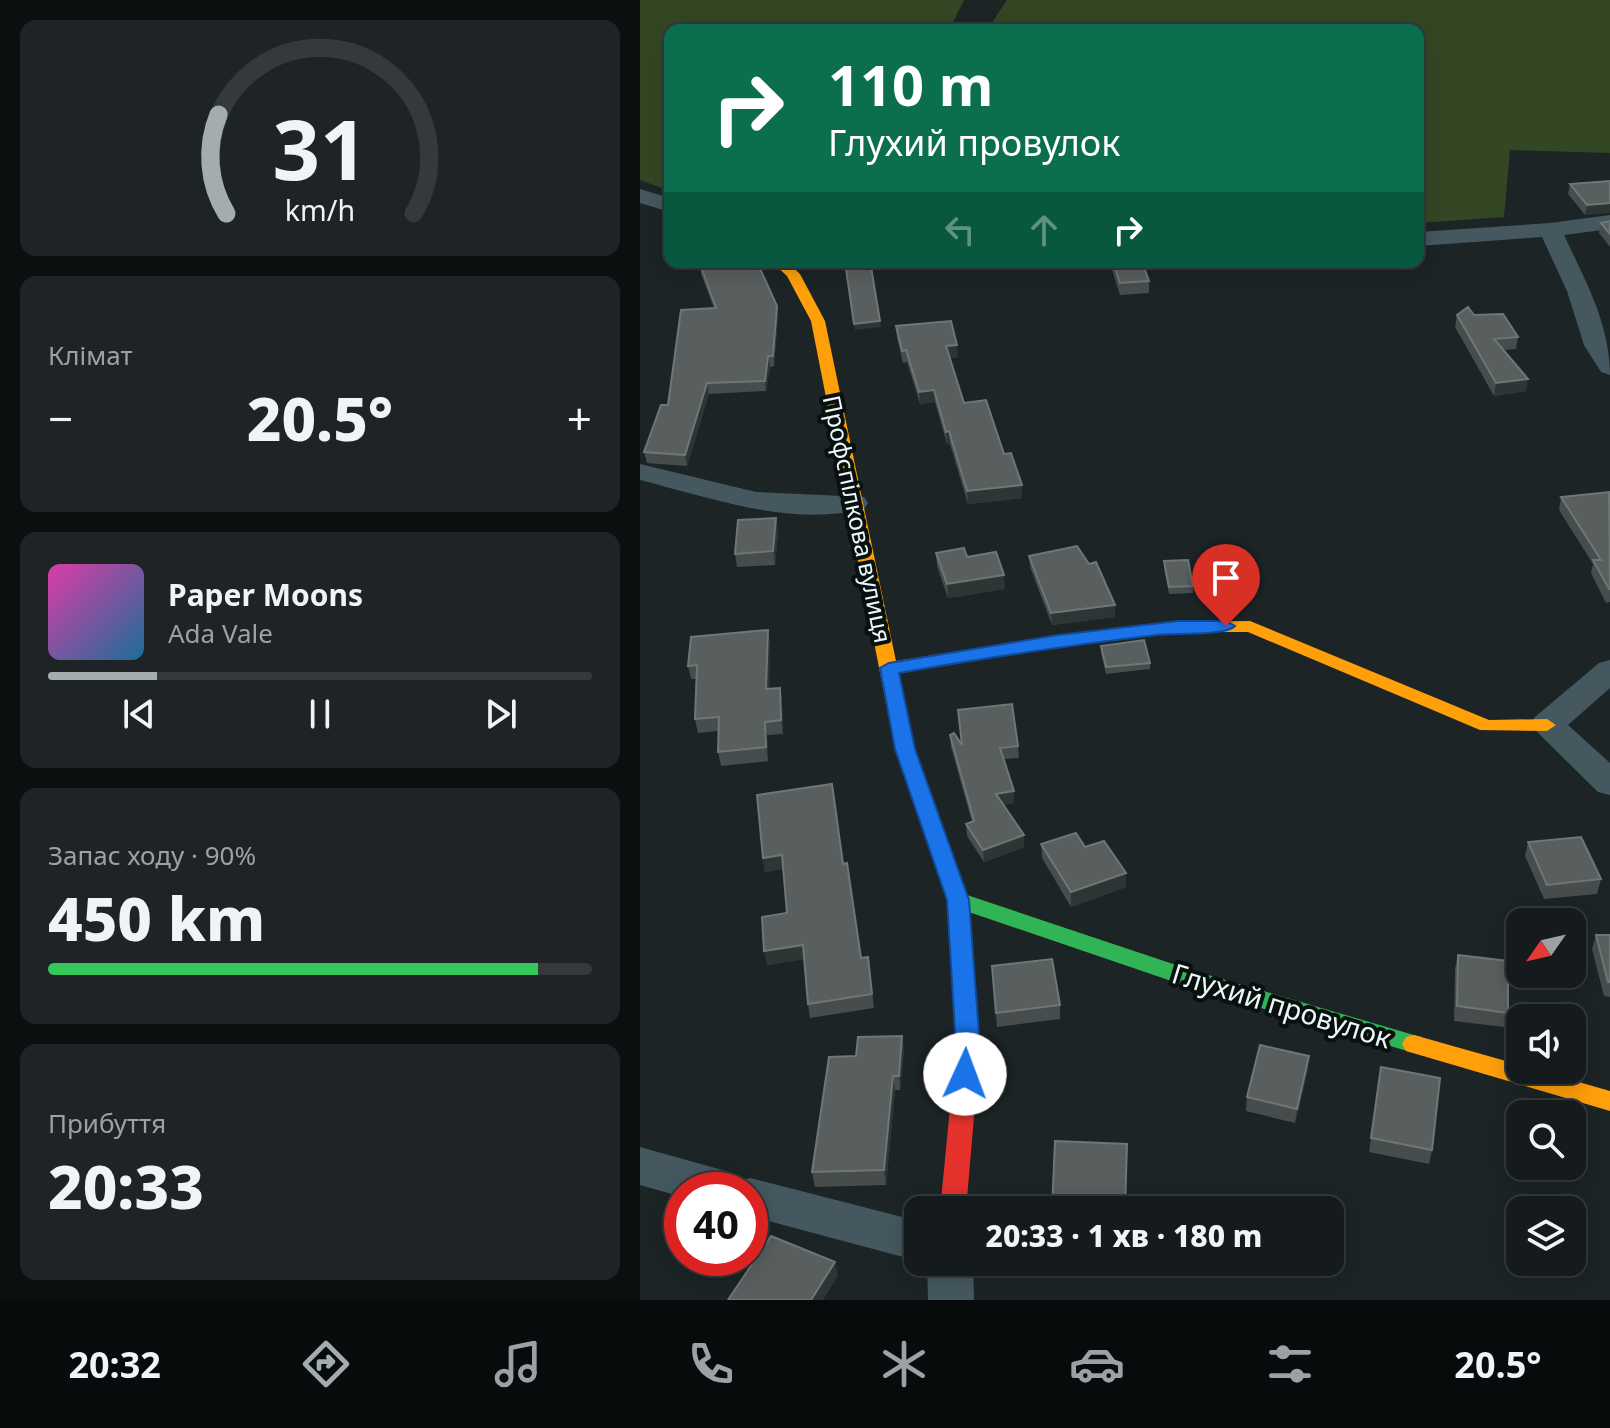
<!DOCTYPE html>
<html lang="uk">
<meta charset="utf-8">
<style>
body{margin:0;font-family:"Noto Sans",sans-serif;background:#1e2425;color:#f1f3f6;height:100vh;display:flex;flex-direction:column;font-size:30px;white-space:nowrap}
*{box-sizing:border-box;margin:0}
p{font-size:26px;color:#9da1a3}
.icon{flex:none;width:44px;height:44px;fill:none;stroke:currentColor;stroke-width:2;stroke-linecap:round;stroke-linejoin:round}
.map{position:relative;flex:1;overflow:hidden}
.drawer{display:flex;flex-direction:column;gap:20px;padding:20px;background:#0c0f0f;width:640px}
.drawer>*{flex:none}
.top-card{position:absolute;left:24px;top:24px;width:760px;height:244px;border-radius:16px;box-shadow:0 4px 20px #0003,0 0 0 2px #34393b;background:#0b6e4f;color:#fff;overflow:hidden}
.needle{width:52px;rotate:236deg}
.buttons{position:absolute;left:866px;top:908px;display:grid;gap:16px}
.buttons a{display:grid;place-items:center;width:80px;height:80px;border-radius:16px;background:#151b1c;box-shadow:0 4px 20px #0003,0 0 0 2px #34393b;font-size:40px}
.speed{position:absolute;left:24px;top:1172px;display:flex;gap:16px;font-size:40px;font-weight:700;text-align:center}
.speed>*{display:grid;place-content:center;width:104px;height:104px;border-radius:50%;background:#151b1c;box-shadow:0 4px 20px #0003,0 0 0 2px #34393b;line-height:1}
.speed .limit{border:12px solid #d22;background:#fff;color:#111}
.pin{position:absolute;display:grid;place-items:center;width:68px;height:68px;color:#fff;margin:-82px -34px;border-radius:50% 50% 50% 0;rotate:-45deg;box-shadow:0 0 8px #0007}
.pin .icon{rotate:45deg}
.me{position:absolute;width:88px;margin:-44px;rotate:2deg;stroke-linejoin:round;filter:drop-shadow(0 0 6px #0008)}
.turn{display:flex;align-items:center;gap:28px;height:168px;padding:0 32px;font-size:36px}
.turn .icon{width:104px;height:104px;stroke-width:2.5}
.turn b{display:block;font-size:56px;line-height:68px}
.lanes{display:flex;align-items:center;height:76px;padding:0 32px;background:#0003;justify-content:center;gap:40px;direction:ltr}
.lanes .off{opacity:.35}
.big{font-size:60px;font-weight:800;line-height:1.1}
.drawer .card{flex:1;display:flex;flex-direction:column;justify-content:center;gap:12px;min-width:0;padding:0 28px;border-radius:16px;background:#1e2425}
.drawer .dial{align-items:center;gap:0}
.dial svg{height:208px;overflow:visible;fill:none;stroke:#34393b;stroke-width:7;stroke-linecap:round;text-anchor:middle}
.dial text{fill:#f1f3f6;stroke:none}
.song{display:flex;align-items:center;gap:24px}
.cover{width:96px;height:96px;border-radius:12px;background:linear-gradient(135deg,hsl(320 70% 55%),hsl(200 70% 35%))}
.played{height:8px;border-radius:4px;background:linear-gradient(90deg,#a4adae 20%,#34393b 20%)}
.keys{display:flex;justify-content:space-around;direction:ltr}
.heat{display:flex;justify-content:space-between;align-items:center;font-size:44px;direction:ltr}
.charge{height:12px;border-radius:6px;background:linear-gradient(90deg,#34c759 90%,#34393b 0)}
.trip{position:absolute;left:264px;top:1196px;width:440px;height:80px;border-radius:16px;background:#151b1c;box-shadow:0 4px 20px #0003,0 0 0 2px #34393b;font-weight:800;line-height:80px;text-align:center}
.dock{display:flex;height:128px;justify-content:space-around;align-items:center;background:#080b0b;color:#9da1a3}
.dock .icon{width:56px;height:56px}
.dock .current{color:#a4adae}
.dock b{font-size:36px;color:#f1f3f6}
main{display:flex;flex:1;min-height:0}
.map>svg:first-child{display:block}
.green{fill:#334724}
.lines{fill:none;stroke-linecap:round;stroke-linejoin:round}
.street{fill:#455860;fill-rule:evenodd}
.fast{fill:#30b455;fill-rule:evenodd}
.slow{fill:#ff9f0a;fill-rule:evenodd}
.jam{fill:#e5322d;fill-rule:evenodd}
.wall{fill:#464d4c}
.shaded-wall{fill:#2d3535}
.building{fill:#585f5e;stroke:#6f7776;stroke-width:2}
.route{fill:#1a73e8;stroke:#114b97;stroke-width:2}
.labels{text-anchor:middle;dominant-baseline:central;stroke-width:8;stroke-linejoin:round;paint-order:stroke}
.street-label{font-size:24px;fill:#edf7f7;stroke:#091010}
.near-street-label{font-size:28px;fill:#edf7f7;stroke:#091010}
</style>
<main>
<section class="drawer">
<div class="card dial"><svg viewBox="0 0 100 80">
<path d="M14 69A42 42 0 1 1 86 69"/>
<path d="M14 69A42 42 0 0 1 11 31" stroke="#a4adae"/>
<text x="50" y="56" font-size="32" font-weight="700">31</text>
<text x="50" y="72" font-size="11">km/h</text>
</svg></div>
<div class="card"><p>Клімат</p>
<div class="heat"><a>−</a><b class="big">20.5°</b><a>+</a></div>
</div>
<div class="card">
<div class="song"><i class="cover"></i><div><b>Paper Moons</b><p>Ada Vale</p></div></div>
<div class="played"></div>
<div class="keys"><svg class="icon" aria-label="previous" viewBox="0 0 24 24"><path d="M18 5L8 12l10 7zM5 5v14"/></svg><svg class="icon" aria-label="pause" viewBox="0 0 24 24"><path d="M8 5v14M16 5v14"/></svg><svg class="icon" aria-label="next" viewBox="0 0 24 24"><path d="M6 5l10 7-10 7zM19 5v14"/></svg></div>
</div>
<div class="card"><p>Запас ходу · 90%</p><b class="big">450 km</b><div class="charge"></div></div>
<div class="card"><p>Прибуття</p><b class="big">20:33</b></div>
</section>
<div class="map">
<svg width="970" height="1300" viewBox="0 0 970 1300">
<rect width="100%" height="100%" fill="#1c2426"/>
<path class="green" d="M0,0H324L309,30H30V191L0,180Z
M367,0H970V153L870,150L864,217L778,223V30H347Z"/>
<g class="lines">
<path class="street" d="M0,189L30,198V212L0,203Z
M970,215V229L924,235C945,280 970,324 970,375L961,372L944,345L927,291L902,237L778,246V232L910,223Z
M0,464L116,492L224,497L228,503L224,509C151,527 71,498 0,480Z
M970,660V688L928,725L970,763V795L958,792L890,725L895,717L959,663Z
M0,1147L86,1171L103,1180L110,1178L278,1221V1261L110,1216V1190H42V1197L0,1185Z
M287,1262H333L334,1300H288Z"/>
<path class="fast" d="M318,892L551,970L774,1035L782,1037L786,1044L782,1051L774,1053L549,987L311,906L307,900L311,894Z"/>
<path class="slow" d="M132,262H147L160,274L185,321L256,661L418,635L538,622L610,621L849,720L907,719L916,725L907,731L840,730L608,632H538L418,647L259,672L275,749L293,801L290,806H276L255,749L171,321L147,276Z
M774,1035L880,1065V1070H897L970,1091V1111L766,1051L762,1044L766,1037Z"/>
<path class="jam" d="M283,794L290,796L293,801L329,900L340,1047L326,1210H300L316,1047L307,900L273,801L276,796Z"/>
</g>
<path class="wall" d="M970,181L945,215L928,194L930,184Z
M970,221V247L959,233L961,223Z
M472,262H502L509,281V293L480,295L472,270Z
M60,264L100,267L137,306L138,316L134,366L130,367L126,391L69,394L47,466L7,463L4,452L28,405L74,308L61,274Z
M817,315H834L878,337L876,349L863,350L886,391L854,396L815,327Z
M256,326L318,357L310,358L324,403L364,454L382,498L328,504L310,444H307L295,402L280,404L267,362L263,363L257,338Z
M970,493V602L966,603L951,573L953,564L919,510L921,497Z
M138,531L135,565L97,567L95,554Z
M296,553L327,557L365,589L308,598L297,566Z
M389,556L475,617L412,625L390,567Z
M524,561L553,586V593L529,594L524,568Z
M128,630L130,644L129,689L140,688L142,702L143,734L127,735L128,761L81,766L78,752V731L58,733L55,719L57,679H51L48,666Z
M461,646L510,663V669L466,674L461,653Z
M310,735L321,744L378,746L379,758L364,759L374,791V803L363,805L384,847L344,862L327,836L326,824L332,822L311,747Z
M888,842L961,879L957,894L904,899L885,856Z
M401,844L445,847L486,887L431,907L402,858Z
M123,858L203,864L221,958L228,957L234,1008L170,1018L168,1004L164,959L127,965L147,913L143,869L125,872Z
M956,935H970V997L964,996L952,949Z
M818,955L868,1013L864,1027L814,1021L815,969Z
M352,966L420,1005V1019L357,1027Z
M262,1036L264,1050L260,1090H255L246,1185L175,1187L172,1172L216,1056Z
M741,1067L792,1150L789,1164L729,1152Z
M668,1070L655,1123L606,1111L607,1097Z"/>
<path class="shaded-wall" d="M970,203V213L945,215L947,205Z
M137,306L138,316L134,366L133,356Z
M240,321L241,327L215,330L214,324Z
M317,345L318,357L307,358L306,346Z
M128,356L130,367L126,391L125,381Z
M888,379L886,391L854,396L856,383Z
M67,383L69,394L47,466L45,455Z
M294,390L295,402L280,404L279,392Z
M309,431L310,444H307L306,432Z
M382,485V498L328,504L327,491Z
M136,518L138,531L135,565L133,551Z
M364,575L365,589L308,598L307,584Z
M475,605V617L412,625L411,613Z
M128,630L130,644L129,703L126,689Z
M140,688L142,702L143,734L141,720Z
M125,722L127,735L128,761L126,747Z
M374,791V803L356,806V794Z
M384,835V847L344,862L343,850Z
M142,855L144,869L125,872L123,858Z
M486,873V887L431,907V892Z
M163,945L166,959L127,965L124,951Z
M262,1036L264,1050L260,1090L259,1076Z
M669,1056L668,1070L655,1123L657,1109Z
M253,1076L255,1090L246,1185L244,1170Z
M195,1262L198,1276L183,1300H171Z"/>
<path class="building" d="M970,181V203L947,205L930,184Z
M970,221V234L961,223Z
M71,262H98L100,267L118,264L137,306L133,356H128L125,381L67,383L45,455L4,452L21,405H28L41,310L76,308L60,264Z
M473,262H502L509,281L480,283Z
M231,267L240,321L214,324L206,269Z
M828,307L834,315L863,314L878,337L854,339L888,379L856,383L817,315Z
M311,321L317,345L306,346L324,403L346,400L364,454L371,453L382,485L327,491L309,431L306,432L294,390L279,392L266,350L262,351L256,326Z
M969,492L970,589H969L953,560H961L921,497Z
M136,518L133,551L95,554L98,520Z
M437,546L449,564L456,562L475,605L411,613L389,556Z
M324,548L327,557L356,552L364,575L307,584L296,553Z
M548,560L553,586L529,587L524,561Z
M128,630L126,689L140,688L141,720L125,722L126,747L78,752L79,717L55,719L57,665L48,666L51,637Z
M504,640L510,663L466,667L461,646Z
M372,704L378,746L360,748L374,791L356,794L384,835L343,850L326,824L334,821L310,735L314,733L322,745L318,710Z
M192,784L203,864L207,863L221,958L228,957L232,994L168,1004L163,945L124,951L122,917L147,913L142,855L123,858L117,795Z
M436,833L445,847L464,841L486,873L431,892L401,844Z
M941,837L961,879L907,885L888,842Z
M956,935H970V982H968Z
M818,955L868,961V1013L817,1006Z
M412,959L420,1005L356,1013L352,966Z
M262,1036L259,1076H253L244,1170L172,1172L189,1057L216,1056L218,1037Z
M620,1045L669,1056L657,1109L607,1097Z
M741,1067L800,1078L792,1150L731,1138Z
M415,1141L487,1144L485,1210H412Z
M131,1236L195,1262L171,1300H88Z"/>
<path class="route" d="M538,621H586L595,626C586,636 534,633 517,635C431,645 345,658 259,673L275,749L329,900L340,1047L334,1081L325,1084L317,1081L314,1074L316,1047L307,900L255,749L240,668L249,663L418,635Z"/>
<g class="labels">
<g class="street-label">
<text transform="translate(218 519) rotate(78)">Профспілкова вулиця</text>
</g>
<g class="near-street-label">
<text transform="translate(642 1005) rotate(17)">Глухий провулок</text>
</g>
</g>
</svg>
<div class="buttons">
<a><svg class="needle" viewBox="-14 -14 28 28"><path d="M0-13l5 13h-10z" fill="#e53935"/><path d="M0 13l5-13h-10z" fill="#9da1a3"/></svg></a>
<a><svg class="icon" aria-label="sound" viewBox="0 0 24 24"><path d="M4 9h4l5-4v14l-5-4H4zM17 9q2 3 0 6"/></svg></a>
<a><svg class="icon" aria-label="search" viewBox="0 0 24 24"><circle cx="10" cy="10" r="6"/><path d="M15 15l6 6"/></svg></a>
<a><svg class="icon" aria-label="layers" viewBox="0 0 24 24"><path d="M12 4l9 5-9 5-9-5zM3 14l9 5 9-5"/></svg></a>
</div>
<div class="speed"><div class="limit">40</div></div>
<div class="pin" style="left:586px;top:626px;background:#d93025"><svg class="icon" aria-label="arrive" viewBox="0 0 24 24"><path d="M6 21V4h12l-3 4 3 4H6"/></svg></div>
<svg class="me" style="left:325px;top:1074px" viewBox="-20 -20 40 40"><circle r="19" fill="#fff"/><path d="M0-13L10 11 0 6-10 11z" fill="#1a73e8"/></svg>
<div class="trip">20:33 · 1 хв · 180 m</div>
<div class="top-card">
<div class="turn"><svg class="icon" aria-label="right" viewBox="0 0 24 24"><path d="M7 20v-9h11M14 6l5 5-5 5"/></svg><div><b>110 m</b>Глухий провулок</div></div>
<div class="lanes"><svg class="icon off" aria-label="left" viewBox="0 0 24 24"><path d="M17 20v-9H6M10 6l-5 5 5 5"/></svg><svg class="icon off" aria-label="ahead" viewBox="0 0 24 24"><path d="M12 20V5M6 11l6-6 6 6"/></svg><svg class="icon" aria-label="right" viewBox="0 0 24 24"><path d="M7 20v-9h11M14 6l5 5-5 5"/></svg></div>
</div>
</div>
</main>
<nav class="dock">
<b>20:32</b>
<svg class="icon current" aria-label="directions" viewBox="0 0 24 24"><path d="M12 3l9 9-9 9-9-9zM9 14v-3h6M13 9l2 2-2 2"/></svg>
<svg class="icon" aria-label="music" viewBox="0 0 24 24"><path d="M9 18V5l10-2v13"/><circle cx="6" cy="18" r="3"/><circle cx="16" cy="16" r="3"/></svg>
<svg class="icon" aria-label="phone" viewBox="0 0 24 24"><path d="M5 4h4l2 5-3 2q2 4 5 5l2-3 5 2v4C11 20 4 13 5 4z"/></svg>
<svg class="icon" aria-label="climate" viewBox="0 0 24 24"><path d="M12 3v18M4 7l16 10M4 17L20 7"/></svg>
<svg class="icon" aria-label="car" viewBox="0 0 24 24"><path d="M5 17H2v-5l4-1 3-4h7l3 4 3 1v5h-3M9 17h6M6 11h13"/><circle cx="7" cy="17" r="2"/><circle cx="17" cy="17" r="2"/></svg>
<svg class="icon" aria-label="filters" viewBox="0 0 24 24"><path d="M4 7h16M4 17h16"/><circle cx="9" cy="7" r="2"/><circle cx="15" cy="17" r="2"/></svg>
<b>20.5°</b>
</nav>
